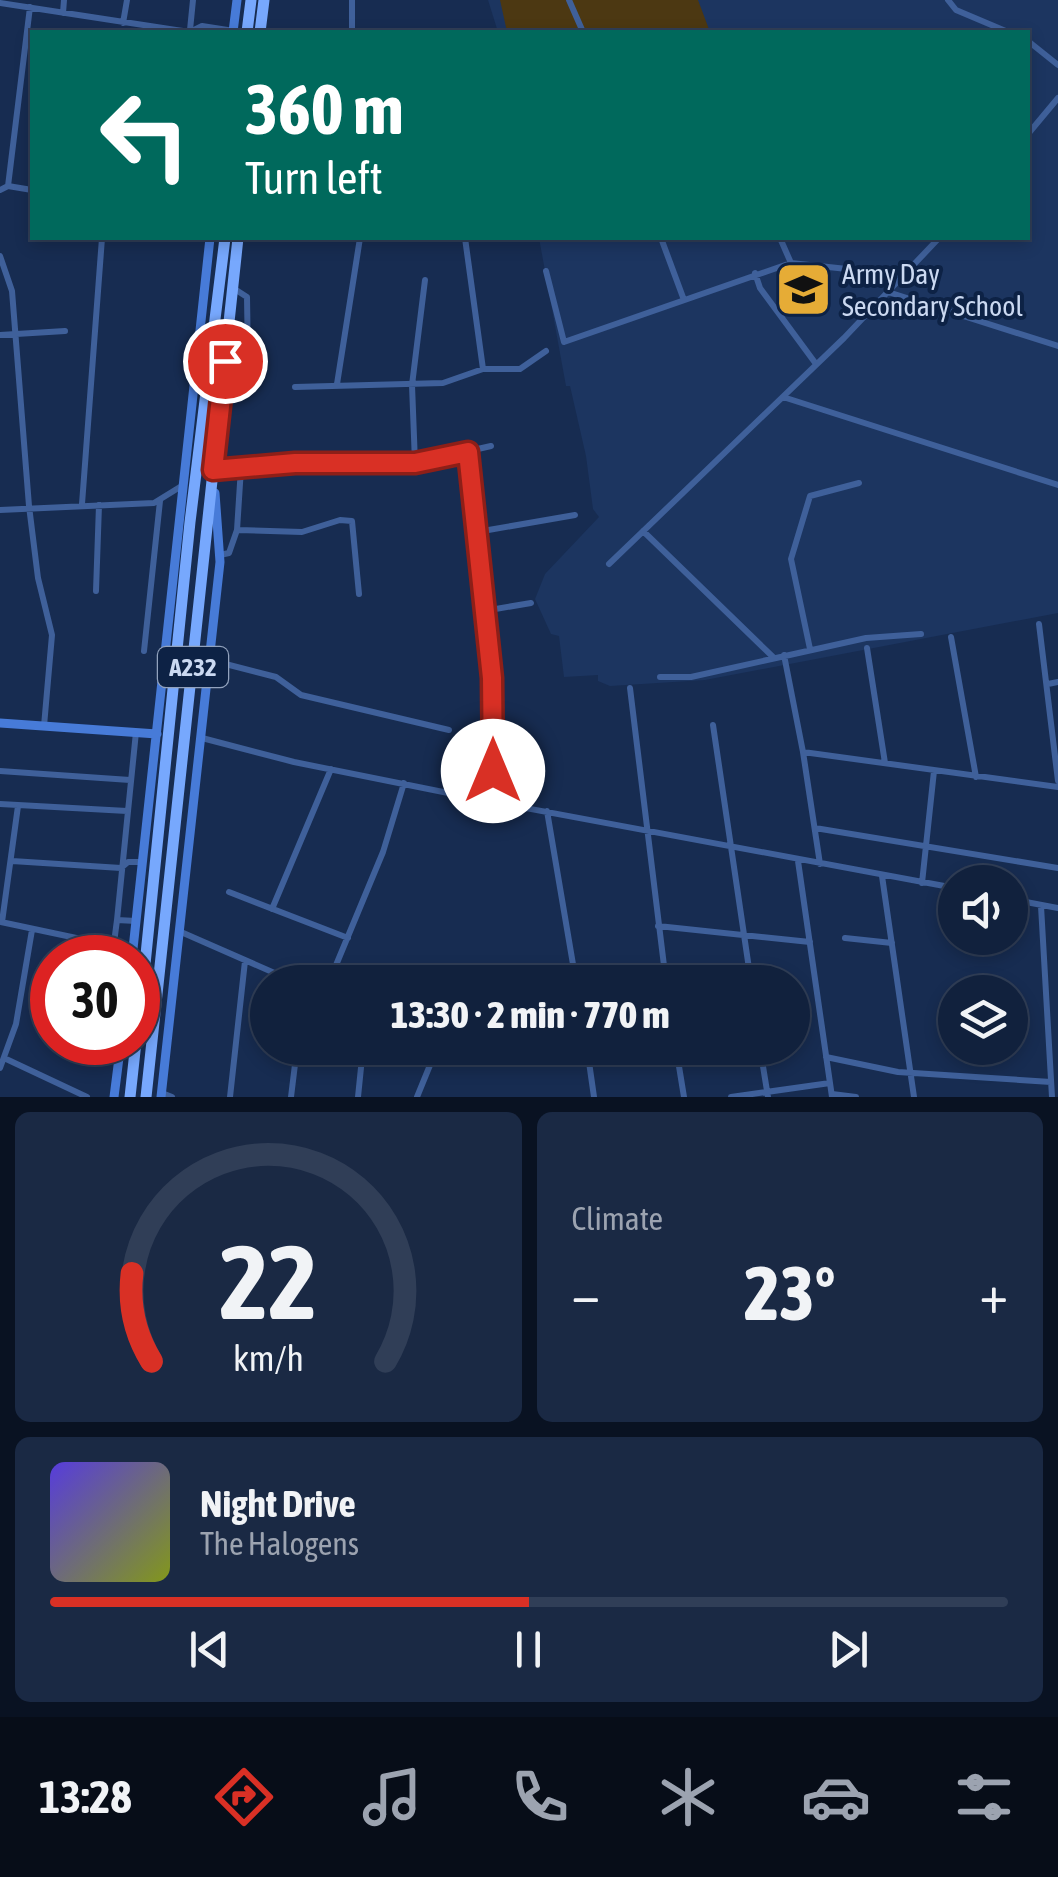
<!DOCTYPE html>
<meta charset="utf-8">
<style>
body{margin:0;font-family:"Asap Condensed",sans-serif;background:#1a2944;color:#f1f3f6;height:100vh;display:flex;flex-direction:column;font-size:38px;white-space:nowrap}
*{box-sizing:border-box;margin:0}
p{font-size:32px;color:#9ca3b0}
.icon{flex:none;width:55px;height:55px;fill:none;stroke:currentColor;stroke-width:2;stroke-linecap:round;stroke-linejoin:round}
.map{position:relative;height:1097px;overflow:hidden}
.side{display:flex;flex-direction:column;gap:15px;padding:15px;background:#091222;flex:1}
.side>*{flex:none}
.banner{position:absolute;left:30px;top:30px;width:1000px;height:210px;border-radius:0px;box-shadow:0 5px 15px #0003,0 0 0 2px #303e57;background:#00695c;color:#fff;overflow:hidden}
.fabs{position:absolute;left:938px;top:865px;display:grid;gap:20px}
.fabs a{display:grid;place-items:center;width:90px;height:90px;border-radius:50%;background:#11213d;box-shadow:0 5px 15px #0003,0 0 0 2px #303e57;font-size:50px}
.speed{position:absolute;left:30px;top:935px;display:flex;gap:20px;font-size:50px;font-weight:700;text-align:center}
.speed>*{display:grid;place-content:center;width:130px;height:130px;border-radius:50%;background:#11213d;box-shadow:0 5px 15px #0003,0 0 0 2px #303e57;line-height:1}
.speed .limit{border:15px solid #d22;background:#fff;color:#111}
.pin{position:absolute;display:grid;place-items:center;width:85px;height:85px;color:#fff;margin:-42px;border:5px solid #fff;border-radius:50%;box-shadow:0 2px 10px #0007}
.me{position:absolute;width:110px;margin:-55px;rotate:0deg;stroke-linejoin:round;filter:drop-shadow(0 0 8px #0008)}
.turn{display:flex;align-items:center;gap:35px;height:210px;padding:0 50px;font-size:45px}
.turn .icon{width:130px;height:130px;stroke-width:2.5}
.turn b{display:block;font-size:70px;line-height:85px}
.big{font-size:75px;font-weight:800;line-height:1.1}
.side .widget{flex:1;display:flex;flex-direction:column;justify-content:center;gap:15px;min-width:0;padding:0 35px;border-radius:15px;background:#1a2944}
.side .dial{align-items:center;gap:0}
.dial svg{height:260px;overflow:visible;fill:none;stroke:#303e57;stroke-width:7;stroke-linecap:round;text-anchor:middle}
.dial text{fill:#f1f3f6;stroke:none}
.song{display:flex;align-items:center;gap:30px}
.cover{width:120px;height:120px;border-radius:15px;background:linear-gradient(135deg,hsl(250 70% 55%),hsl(70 70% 35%))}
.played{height:10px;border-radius:5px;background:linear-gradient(90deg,#d93025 50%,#303e57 50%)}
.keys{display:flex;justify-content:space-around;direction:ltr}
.heat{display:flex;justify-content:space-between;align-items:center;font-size:55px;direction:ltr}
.side .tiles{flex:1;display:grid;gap:15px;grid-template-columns:1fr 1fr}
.widget:last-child{grid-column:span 2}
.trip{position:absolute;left:250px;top:965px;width:560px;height:100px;border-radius:50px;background:#11213d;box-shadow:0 5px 15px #0003,0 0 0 2px #303e57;font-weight:800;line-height:100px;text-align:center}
.menu{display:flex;height:160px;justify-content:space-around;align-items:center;background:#070d18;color:#9ca3b0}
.menu .icon{width:70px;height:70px}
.menu .selected{color:#d93025}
.menu b{font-size:45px;color:#f1f3f6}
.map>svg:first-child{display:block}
.built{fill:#1c3560}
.green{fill:#4c3812}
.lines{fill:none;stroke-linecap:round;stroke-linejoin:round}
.street{stroke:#3f609a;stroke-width:6}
.secondary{stroke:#477bd8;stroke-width:9}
.highway{stroke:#77a8fd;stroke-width:11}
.route-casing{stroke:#8d1f18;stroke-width:25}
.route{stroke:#d93025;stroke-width:18}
.labels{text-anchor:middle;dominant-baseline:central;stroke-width:8;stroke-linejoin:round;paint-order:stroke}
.shield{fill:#0d2245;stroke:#92a2bd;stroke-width:2.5}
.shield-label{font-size:25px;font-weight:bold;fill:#cbd9f1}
.poi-label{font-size:28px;fill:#cbd9f1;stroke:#0d2245;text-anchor:start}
</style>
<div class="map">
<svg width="1058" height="1097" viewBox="0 0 1058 1097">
<rect width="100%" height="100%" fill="#172c51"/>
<path class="built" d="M488,0H1058V613L705,680L610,686L598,681V675L564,677L559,636L551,634L535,599L545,574L599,517L593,509L586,456L570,386H566L539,238H1028V32H498Z"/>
<path class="green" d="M500,0H698L710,32H507Z"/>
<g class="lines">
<path class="street" d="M569,0L583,32
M948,0L956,10L1008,32
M0,3L176,30L190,32L202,26L234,31
M63,13L64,0
M123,23L127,0
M190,30L193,0
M352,32V0
M1028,41L1058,65
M1028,134L1058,98
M8,186L30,7
M0,190L8,186L32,190
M465,238L483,369
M661,238L684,300
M780,238L791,263
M0,256L12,291L29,506L38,578L52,635L44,726
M546,271L564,342L791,263L903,275
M755,273L760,288L816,364
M233,288L247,297L248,361
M888,292L1058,346
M0,335L65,331
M337,384L360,238
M295,387L443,383L483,369H520L546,351
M783,397L1058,485
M468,452L492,678L493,802
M415,463L412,385L425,280
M215,470C308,464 400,469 491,446
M82,504L102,238
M0,510L154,503L180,487
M237,530L302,532L340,520L352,521L359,594
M643,531L773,657
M477,532L575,515
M220,555L229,553L237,530L241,468
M609,564L844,338L939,238
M96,591L99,505
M484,611L531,603
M1039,624L1058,781
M951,637L976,777
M867,648L885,763
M810,649L791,559L810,496L859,483
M144,651L160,501
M784,655L803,752
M210,660L276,677L301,695L449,730
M660,677H691L866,638L921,634
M1048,684L1058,682
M630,688L666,982
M713,725L751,982
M136,732L117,920L136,921
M202,738L294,762L493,802L955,888
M0,771L130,780
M0,804L127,811
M547,811L576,982
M815,828L1058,868
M12,861L121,868L128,862H143
M798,861L832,1097
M820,864L803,752L1058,787
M882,876L914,1097
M922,883L934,771
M229,892L348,938
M1010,899L1058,908
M1041,906L1052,1097
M272,909L331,769
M1,922L114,946
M2,922L18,806
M658,926L810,942
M181,932L295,982
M845,938L892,943
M112,958L117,920
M329,982L383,852L404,783
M509,1048L536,1052
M587,1048L594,1097
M676,1048L684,1097
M760,1048L768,1097
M826,1057L898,1072L1051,1082
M4,1058L87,1097
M0,1068L16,1024L32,930
M162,1093L172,1097
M832,1094L856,1097
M230,1097L245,961
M291,1097L297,1048
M358,1097L363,1048
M417,1097L437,1048
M731,1097L830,1083"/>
<path class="secondary" d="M233,32L237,0
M0,723L157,734
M132,958L210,238
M114,1097L121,1042
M161,1097L220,562L215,493"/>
<path class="highway" d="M247,32L251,0
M260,32L264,0
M138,1033L190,522L225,238
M130,1097L136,1042
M146,1097L238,238"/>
</g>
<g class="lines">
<defs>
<path id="route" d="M225,361L213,470L295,463H415L468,452L492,678L493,771"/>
</defs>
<use href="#route" class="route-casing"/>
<use href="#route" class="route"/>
</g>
<defs>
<symbol id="university-square" viewBox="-11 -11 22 22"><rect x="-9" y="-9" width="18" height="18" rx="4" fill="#e6ac36" stroke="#0d2245"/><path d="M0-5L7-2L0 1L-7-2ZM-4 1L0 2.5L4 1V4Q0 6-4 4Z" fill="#111"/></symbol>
</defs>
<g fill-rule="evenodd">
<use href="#university-square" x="772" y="258" width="63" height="63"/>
</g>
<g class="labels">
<rect class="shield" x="158" y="647" width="70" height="40" rx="8"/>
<g class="shield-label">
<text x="193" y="667">A232</text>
</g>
<g class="poi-label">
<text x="842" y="274">Army Day<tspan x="842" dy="32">Secondary School</tspan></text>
</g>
</g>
</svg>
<div class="fabs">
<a><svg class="icon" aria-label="sound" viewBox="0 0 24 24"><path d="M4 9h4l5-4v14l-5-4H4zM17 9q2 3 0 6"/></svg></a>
<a><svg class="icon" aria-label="layers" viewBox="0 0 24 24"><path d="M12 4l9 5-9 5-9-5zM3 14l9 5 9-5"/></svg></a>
</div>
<div class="speed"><div class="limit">30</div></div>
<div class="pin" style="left:225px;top:361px;background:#d93025"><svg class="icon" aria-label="arrive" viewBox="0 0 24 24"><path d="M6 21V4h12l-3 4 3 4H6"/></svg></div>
<svg class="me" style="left:493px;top:771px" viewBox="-20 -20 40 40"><circle r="19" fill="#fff"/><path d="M0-13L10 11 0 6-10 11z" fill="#d93025"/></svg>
<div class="trip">13:30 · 2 min · 770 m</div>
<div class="banner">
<div class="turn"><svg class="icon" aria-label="left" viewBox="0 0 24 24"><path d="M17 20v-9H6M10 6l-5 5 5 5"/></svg><div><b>360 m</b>Turn left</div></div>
</div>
</div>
<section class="side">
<div class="tiles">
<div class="widget dial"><svg viewBox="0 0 100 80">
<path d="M14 69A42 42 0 1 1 86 69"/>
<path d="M14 69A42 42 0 0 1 8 42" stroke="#d93025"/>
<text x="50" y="56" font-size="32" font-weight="700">22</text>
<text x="50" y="72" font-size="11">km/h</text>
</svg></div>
<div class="widget"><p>Climate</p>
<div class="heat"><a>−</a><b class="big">23°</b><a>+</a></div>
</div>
<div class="widget">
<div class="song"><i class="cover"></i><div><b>Night Drive</b><p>The Halogens</p></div></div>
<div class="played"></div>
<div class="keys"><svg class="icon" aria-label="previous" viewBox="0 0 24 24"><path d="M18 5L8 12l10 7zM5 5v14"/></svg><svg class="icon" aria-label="pause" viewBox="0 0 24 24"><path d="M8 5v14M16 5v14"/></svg><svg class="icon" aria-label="next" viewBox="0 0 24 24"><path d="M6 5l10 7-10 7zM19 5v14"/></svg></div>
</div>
</div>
</section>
<nav class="menu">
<b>13:28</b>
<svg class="icon selected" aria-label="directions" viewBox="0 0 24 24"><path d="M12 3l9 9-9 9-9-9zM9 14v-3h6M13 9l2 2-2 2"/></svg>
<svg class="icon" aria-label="music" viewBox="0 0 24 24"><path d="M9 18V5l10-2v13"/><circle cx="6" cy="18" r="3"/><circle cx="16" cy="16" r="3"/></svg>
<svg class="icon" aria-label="phone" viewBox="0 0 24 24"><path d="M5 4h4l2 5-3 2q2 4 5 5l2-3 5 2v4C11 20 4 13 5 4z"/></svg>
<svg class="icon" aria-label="climate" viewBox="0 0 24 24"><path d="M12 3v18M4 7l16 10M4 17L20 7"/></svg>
<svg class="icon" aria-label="car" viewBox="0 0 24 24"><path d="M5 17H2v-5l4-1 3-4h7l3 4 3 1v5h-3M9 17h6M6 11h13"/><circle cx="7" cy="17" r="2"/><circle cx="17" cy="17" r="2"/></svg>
<svg class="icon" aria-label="filters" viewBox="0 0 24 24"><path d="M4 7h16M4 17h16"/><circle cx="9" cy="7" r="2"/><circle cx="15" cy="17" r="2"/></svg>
</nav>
